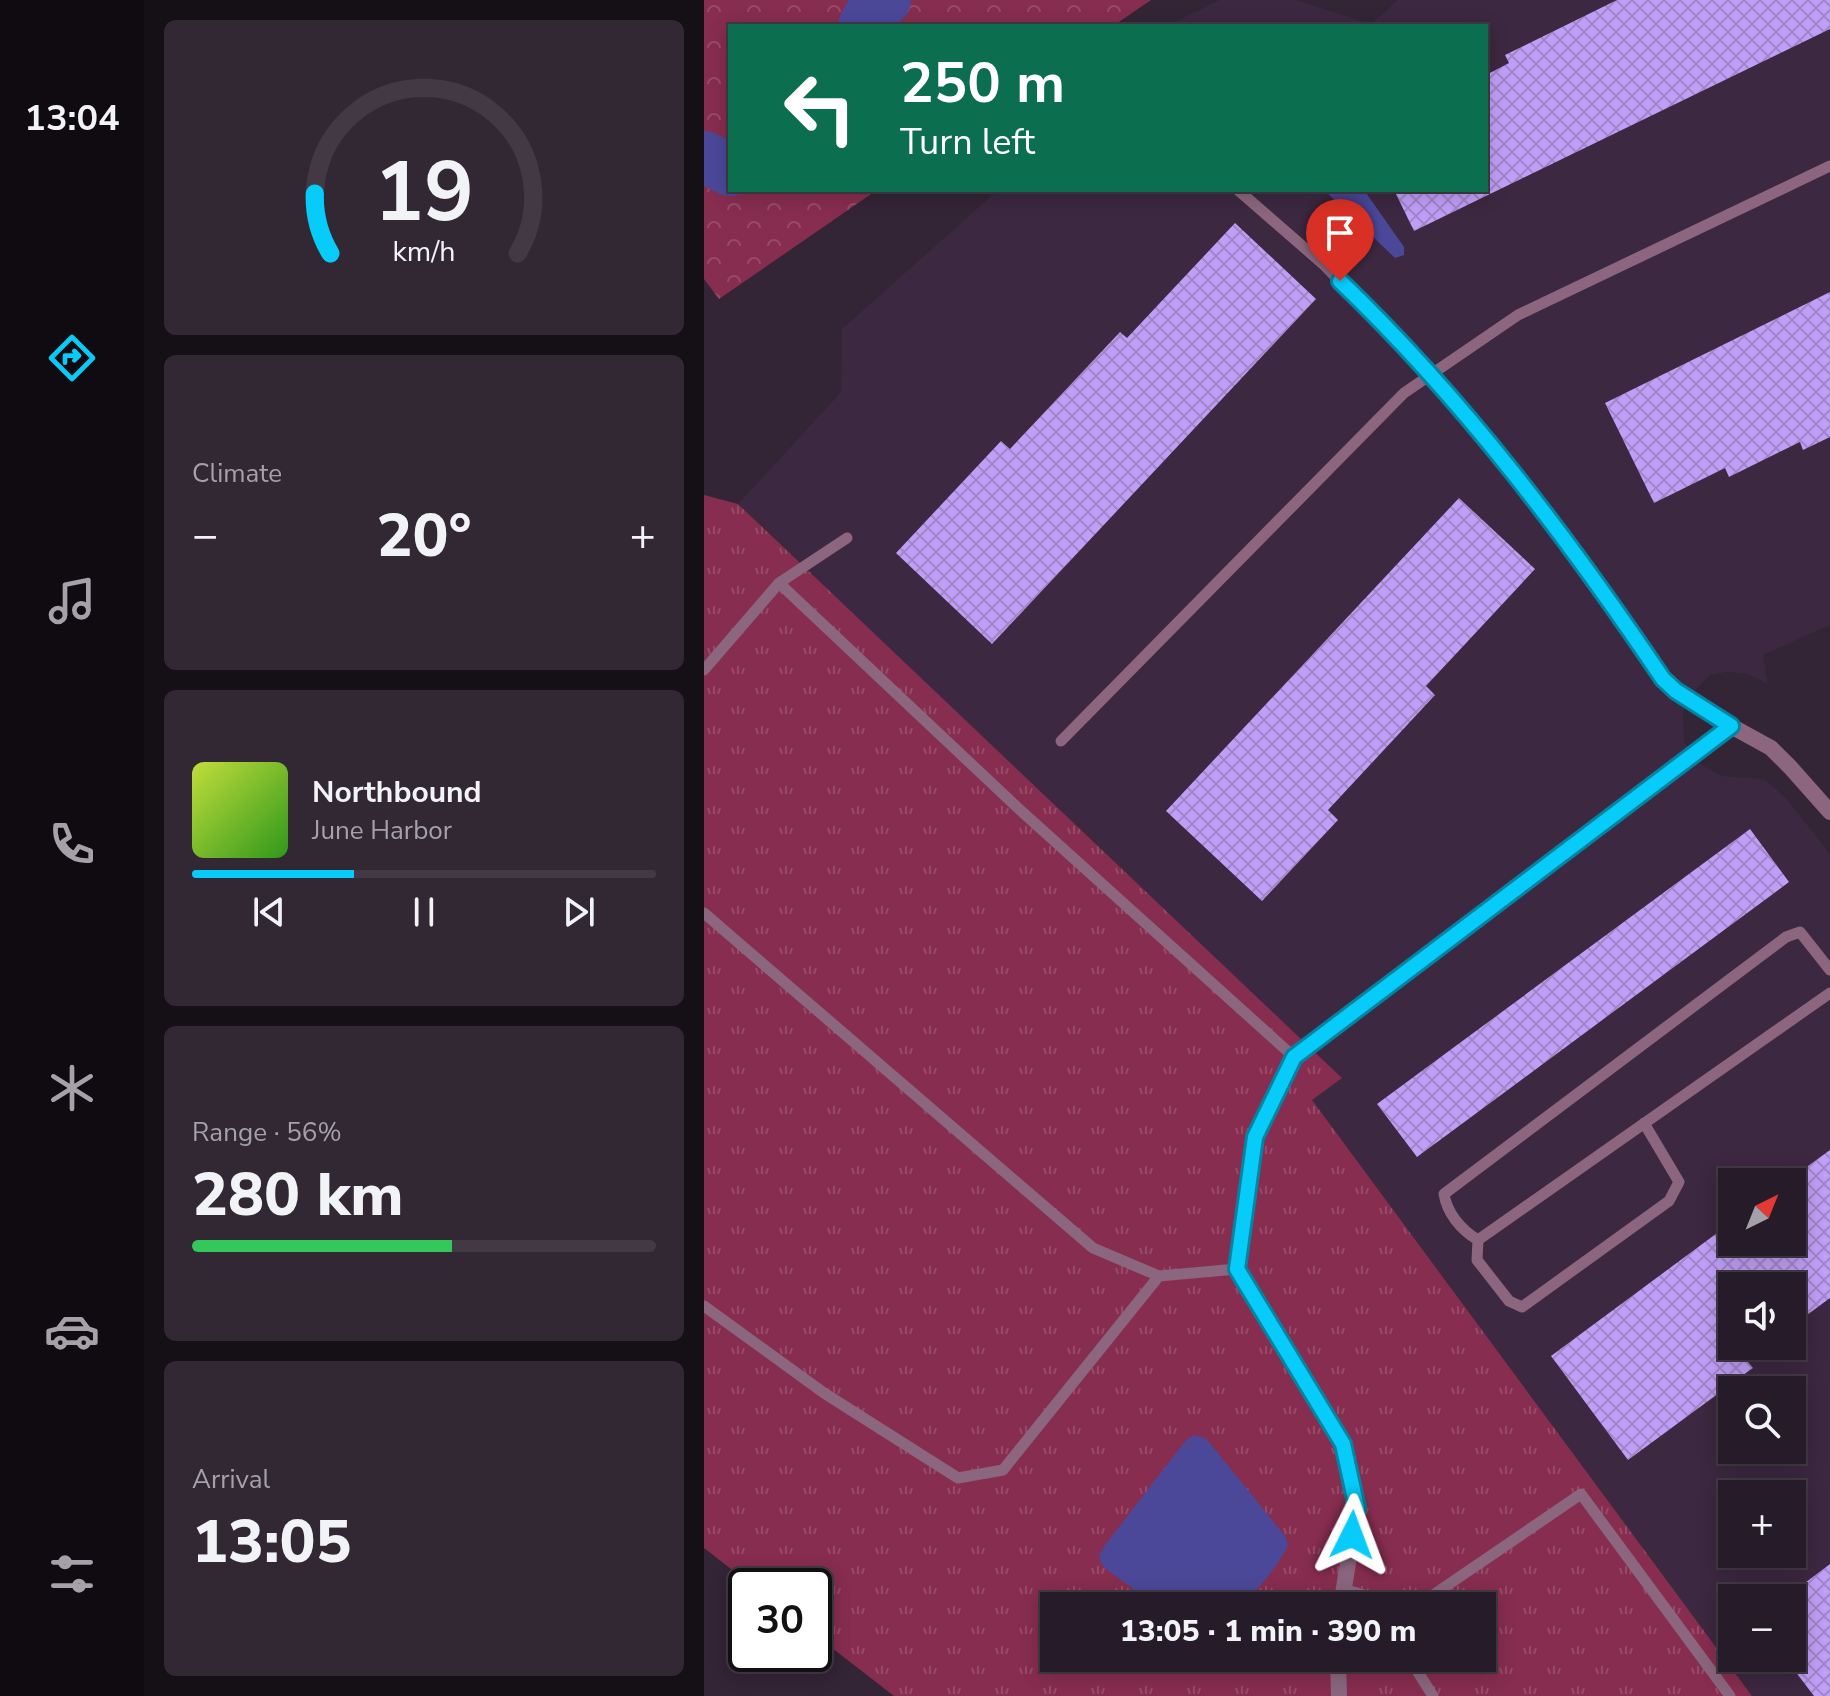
<!DOCTYPE html>
<meta charset="utf-8">
<style>
body{margin:0;font-family:"Nunito Sans",sans-serif;background:#322834;color:#f1f3f6;height:100vh;display:flex;flex-direction:column;font-size:30px;white-space:nowrap}
*{box-sizing:border-box;margin:0}
p{font-size:26px;color:#a4a1a8}
.icon{flex:none;width:44px;height:44px;fill:none;stroke:currentColor;stroke-width:2;stroke-linecap:round;stroke-linejoin:round}
.map{position:relative;flex:1;overflow:hidden}
.drawer{display:flex;flex-direction:column;gap:20px;padding:20px;background:#150f16;width:560px}
.drawer>*{flex:none}
.guide{position:absolute;left:24px;top:24px;width:760px;height:168px;border-radius:0px;box-shadow:0 4px 20px #0003,0 0 0 2px #423945;background:#0b6e4f;color:#fff;overflow:hidden}
.needle{width:52px;rotate:43deg}
.tools{position:absolute;left:1014px;top:1168px;display:grid;gap:16px}
.tools a{display:grid;place-items:center;width:88px;height:88px;border-radius:0px;background:#261b28;box-shadow:0 4px 20px #0003,0 0 0 2px #423945;font-size:40px}
.speed{position:absolute;left:24px;top:1568px;display:flex;gap:16px;font-size:40px;font-weight:700;text-align:center}
.speed>*{display:grid;place-content:center;width:104px;height:104px;border-radius:50%;background:#261b28;box-shadow:0 4px 20px #0003,0 0 0 2px #423945;line-height:1}
.speed .limit{border:4px solid #111;border-radius:12px;background:#fff;color:#111}
.pin{position:absolute;display:grid;place-items:center;width:68px;height:68px;color:#fff;margin:-82px -34px;border-radius:50% 50% 50% 0;rotate:-45deg;box-shadow:0 0 8px #0007}
.pin .icon{rotate:45deg}
.me{position:absolute;width:88px;margin:-44px;rotate:3deg;stroke-linejoin:round;filter:drop-shadow(0 0 6px #0008)}
.turn{display:flex;align-items:center;gap:28px;height:168px;padding:0 40px;font-size:36px}
.turn .icon{width:104px;height:104px;stroke-width:2.5}
.turn b{display:block;font-size:56px;line-height:68px}
.big{font-size:60px;font-weight:800;line-height:1.1}
.drawer .card{flex:1;display:flex;flex-direction:column;justify-content:center;gap:12px;min-width:0;padding:0 28px;border-radius:12px;background:#322834}
.drawer .dial{align-items:center;gap:0}
.dial svg{height:208px;overflow:visible;fill:none;stroke:#423945;stroke-width:7;stroke-linecap:round;text-anchor:middle}
.dial text{fill:#f1f3f6;stroke:none}
.song{display:flex;align-items:center;gap:24px}
.cover{width:96px;height:96px;border-radius:12px;background:linear-gradient(135deg,hsl(70 70% 55%),hsl(110 70% 35%))}
.played{height:8px;border-radius:4px;background:linear-gradient(90deg,#07cbf9 35%,#423945 35%)}
.keys{display:flex;justify-content:space-around;direction:ltr}
.heat{display:flex;justify-content:space-between;align-items:center;font-size:44px;direction:ltr}
.charge{height:12px;border-radius:6px;background:linear-gradient(90deg,#34c759 56%,#423945 0)}
.trip{position:absolute;left:336px;top:1592px;width:456px;height:80px;border-radius:0px;background:#261b28;box-shadow:0 4px 20px #0003,0 0 0 2px #423945;font-weight:800;line-height:80px;text-align:center}
main{display:flex;flex:1;min-height:0}
.tab-bar{display:flex;flex-direction:column;width:144px;justify-content:space-around;align-items:center;background:#0f0b10;color:#a4a1a8}
.tab-bar .icon{width:56px;height:56px}
.tab-bar .active{color:#07cbf9}
.tab-bar b{font-size:36px;color:#f1f3f6}
.map>svg:first-child{display:block}
.built{fill:#3c2840;fill-rule:evenodd}
.grass{fill:url(#grass-tufts);fill-rule:evenodd}
.park{fill:url(#park-crowns)}
.water{fill:#4b4899}
.lines{fill:none;stroke-linecap:round;stroke-linejoin:round}
.river{stroke:#4b4899;stroke-width:52}
.building{fill:url(#building-cross-hatch)}
.service{stroke:#8b667e;stroke-width:11}
.minor{stroke:#8b667e;stroke-width:16}
.route-casing{stroke:#0584a2;stroke-width:20}
.route{stroke:#07cbf9;stroke-width:14}
</style>
<main>
<nav class="tab-bar">
<b>13:04</b>
<svg class="icon active" aria-label="directions" viewBox="0 0 24 24"><path d="M12 3l9 9-9 9-9-9zM9 14v-3h6M13 9l2 2-2 2"/></svg>
<svg class="icon" aria-label="music" viewBox="0 0 24 24"><path d="M9 18V5l10-2v13"/><circle cx="6" cy="18" r="3"/><circle cx="16" cy="16" r="3"/></svg>
<svg class="icon" aria-label="phone" viewBox="0 0 24 24"><path d="M5 4h4l2 5-3 2q2 4 5 5l2-3 5 2v4C11 20 4 13 5 4z"/></svg>
<svg class="icon" aria-label="climate" viewBox="0 0 24 24"><path d="M12 3v18M4 7l16 10M4 17L20 7"/></svg>
<svg class="icon" aria-label="car" viewBox="0 0 24 24"><path d="M5 17H2v-5l4-1 3-4h7l3 4 3 1v5h-3M9 17h6M6 11h13"/><circle cx="7" cy="17" r="2"/><circle cx="17" cy="17" r="2"/></svg>
<svg class="icon" aria-label="filters" viewBox="0 0 24 24"><path d="M4 7h16M4 17h16"/><circle cx="9" cy="7" r="2"/><circle cx="15" cy="17" r="2"/></svg>
</nav>
<section class="drawer">
<div class="card dial"><svg viewBox="0 0 100 80">
<path d="M14 69A42 42 0 1 1 86 69"/>
<path d="M14 69A42 42 0 0 1 8 46" stroke="#07cbf9"/>
<text x="50" y="56" font-size="32" font-weight="700">19</text>
<text x="50" y="72" font-size="11">km/h</text>
</svg></div>
<div class="card"><p>Climate</p>
<div class="heat"><a>−</a><b class="big">20°</b><a>+</a></div>
</div>
<div class="card">
<div class="song"><i class="cover"></i><div><b>Northbound</b><p>June Harbor</p></div></div>
<div class="played"></div>
<div class="keys"><svg class="icon" aria-label="previous" viewBox="0 0 24 24"><path d="M18 5L8 12l10 7zM5 5v14"/></svg><svg class="icon" aria-label="pause" viewBox="0 0 24 24"><path d="M8 5v14M16 5v14"/></svg><svg class="icon" aria-label="next" viewBox="0 0 24 24"><path d="M6 5l10 7-10 7zM19 5v14"/></svg></div>
</div>
<div class="card"><p>Range · 56%</p><b class="big">280 km</b><div class="charge"></div></div>
<div class="card"><p>Arrival</p><b class="big">13:05</b></div>
</section>
<div class="map">
<svg width="1126" height="1696" viewBox="0 0 1126 1696">
<defs>
<pattern id="grass-tufts" width="24" height="20" patternUnits="userSpaceOnUse" patternTransform="scale(2)"><rect width="24" height="20" fill="#872d4f"/><path d="M3 7l-1-3M5 7V3M7 7l1-3M15 17l-1-3M17 17v-4M19 17l1-3" fill="none" stroke="#974b68"/></pattern>
<pattern id="park-crowns" width="20" height="18" patternUnits="userSpaceOnUse" patternTransform="scale(2)"><rect width="20" height="18" fill="#872d4f"/><path d="M2 6a3 3 0 1 1 6 0M12 15a3 3 0 1 1 6 0" fill="none" stroke="#974b68"/></pattern>
<pattern id="building-cross-hatch" width="8" height="8" patternUnits="userSpaceOnUse" patternTransform="scale(2)"><rect width="8" height="8" fill="#c09ef7"/><path d="M0 0l8 8M0 8l8-8" fill="none" stroke="#a086ca"/></pattern>
</defs>
<rect width="100%" height="100%" fill="#332436"/>
<path class="built" d="M515,0H592L667,24L694,0H1126V625L1059,655L1064,684L1044,674L1023,672L1006,675L990,691L979,711L980,742L998,765L1018,776L1060,779L1082,798L1126,854V1696H1048L607,1100L637,1077L34,504L137,392L138,329L294,190H782V26H462ZM1028,1182H1088V1242H1028ZM1028,1286H1088V1346H1028ZM1028,1390H1088V1450H1028ZM1028,1494H1088V1554H1028ZM1028,1598H1088V1658H1028Z"/>
<path class="grass" d="M0,495L34,504L638,1078L608,1100L1048,1696H190L110,1634V1586H49L0,1548ZM350,1606H778V1658H350Z"/>
<path class="park" d="M0,0H447L409,26H26V190H173L15,299L0,279Z"/>
<path class="water" d="M620,190H660L700,247V255L691,258Z
M490,1435L501,1438L509,1447L581,1536L584,1546C572,1568 554,1592 533,1606H453L402,1569L397,1563L395,1555L401,1545L482,1440Z"/>
<g class="lines">
<path class="river" d="M160,26L169,10L181,0
M0,157L26,170"/>
</g>
<path class="building" d="M913,0H1126V29L710,231L690,190H782V75L805,63L801,55Z
M531,223L612,299L288,644L192,553L297,441L306,449L416,332L423,338Z
M1126,292V437L1099,450L1096,442L1025,477L1021,468L950,503L901,403Z
M755,498L831,569L722,686L731,695L624,810L634,820L558,901L462,811Z
M1046,829L1085,882L713,1157L673,1104Z
M1126,1150V1298L1088,1326V1286H1028V1346H1061L1042,1360L1049,1368L924,1460L847,1356L1028,1222V1242H1088V1182H1082Z
M1126,1564V1696H1110L1081,1658H1088V1598H1081Z"/>
<g class="lines">
<path class="service" d="M534,190L619,264L725,373L822,486L879,561L959,679L972,691L1027,726
M75,583L315,809L590,1057
M0,670L75,583L143,538
M357,741L700,393L814,315L1126,166
M0,913L389,1248L455,1276L533,1269
M1126,970L1096,932L1082,937L740,1194C743,1213 757,1230 774,1240L1126,993
M774,1240L773,1260L805,1301L818,1307L965,1201L975,1182L940,1123
M0,1306L120,1393L254,1478L299,1470L455,1276
M639,1589L698,1606
M713,1606L877,1494L1026,1696
M705,1658L729,1696"/>
<path class="minor" d="M637,1606L653,1508L639,1444L533,1269L551,1137L590,1057L1027,726L1067,748L1086,767L1126,812
M634,1658L635,1696"/>
</g>
<g class="lines">
<defs>
<path id="route" d="M636,281C760,400 863,537 959,679L972,691L1027,726L590,1057L551,1137L533,1269L639,1444L653,1508L648,1535"/>
</defs>
<use href="#route" class="route-casing"/>
<use href="#route" class="route"/>
</g>
</svg>
<div class="tools">
<a><svg class="needle" viewBox="-14 -14 28 28"><path d="M0-13l5 13h-10z" fill="#e53935"/><path d="M0 13l5-13h-10z" fill="#a4a1a8"/></svg></a>
<a><svg class="icon" aria-label="sound" viewBox="0 0 24 24"><path d="M4 9h4l5-4v14l-5-4H4zM17 9q2 3 0 6"/></svg></a>
<a><svg class="icon" aria-label="search" viewBox="0 0 24 24"><circle cx="10" cy="10" r="6"/><path d="M15 15l6 6"/></svg></a>
<a>+</a>
<a>−</a>
</div>
<div class="speed"><div class="limit">30</div></div>
<div class="pin" style="left:636px;top:281px;background:#d93025"><svg class="icon" aria-label="arrive" viewBox="0 0 24 24"><path d="M6 21V4h12l-3 4 3 4H6"/></svg></div>
<svg class="me" style="left:648px;top:1535px" viewBox="-20 -20 40 40"><path d="M0-17L14 15 0 8-14 15z" fill="#07cbf9" stroke="#fff" stroke-width="4"/></svg>
<div class="trip">13:05 · 1 min · 390 m</div>
<div class="guide">
<div class="turn"><svg class="icon" aria-label="left" viewBox="0 0 24 24"><path d="M17 20v-9H6M10 6l-5 5 5 5"/></svg><div><b>250 m</b>Turn left</div></div>
</div>
</div>
</main>
